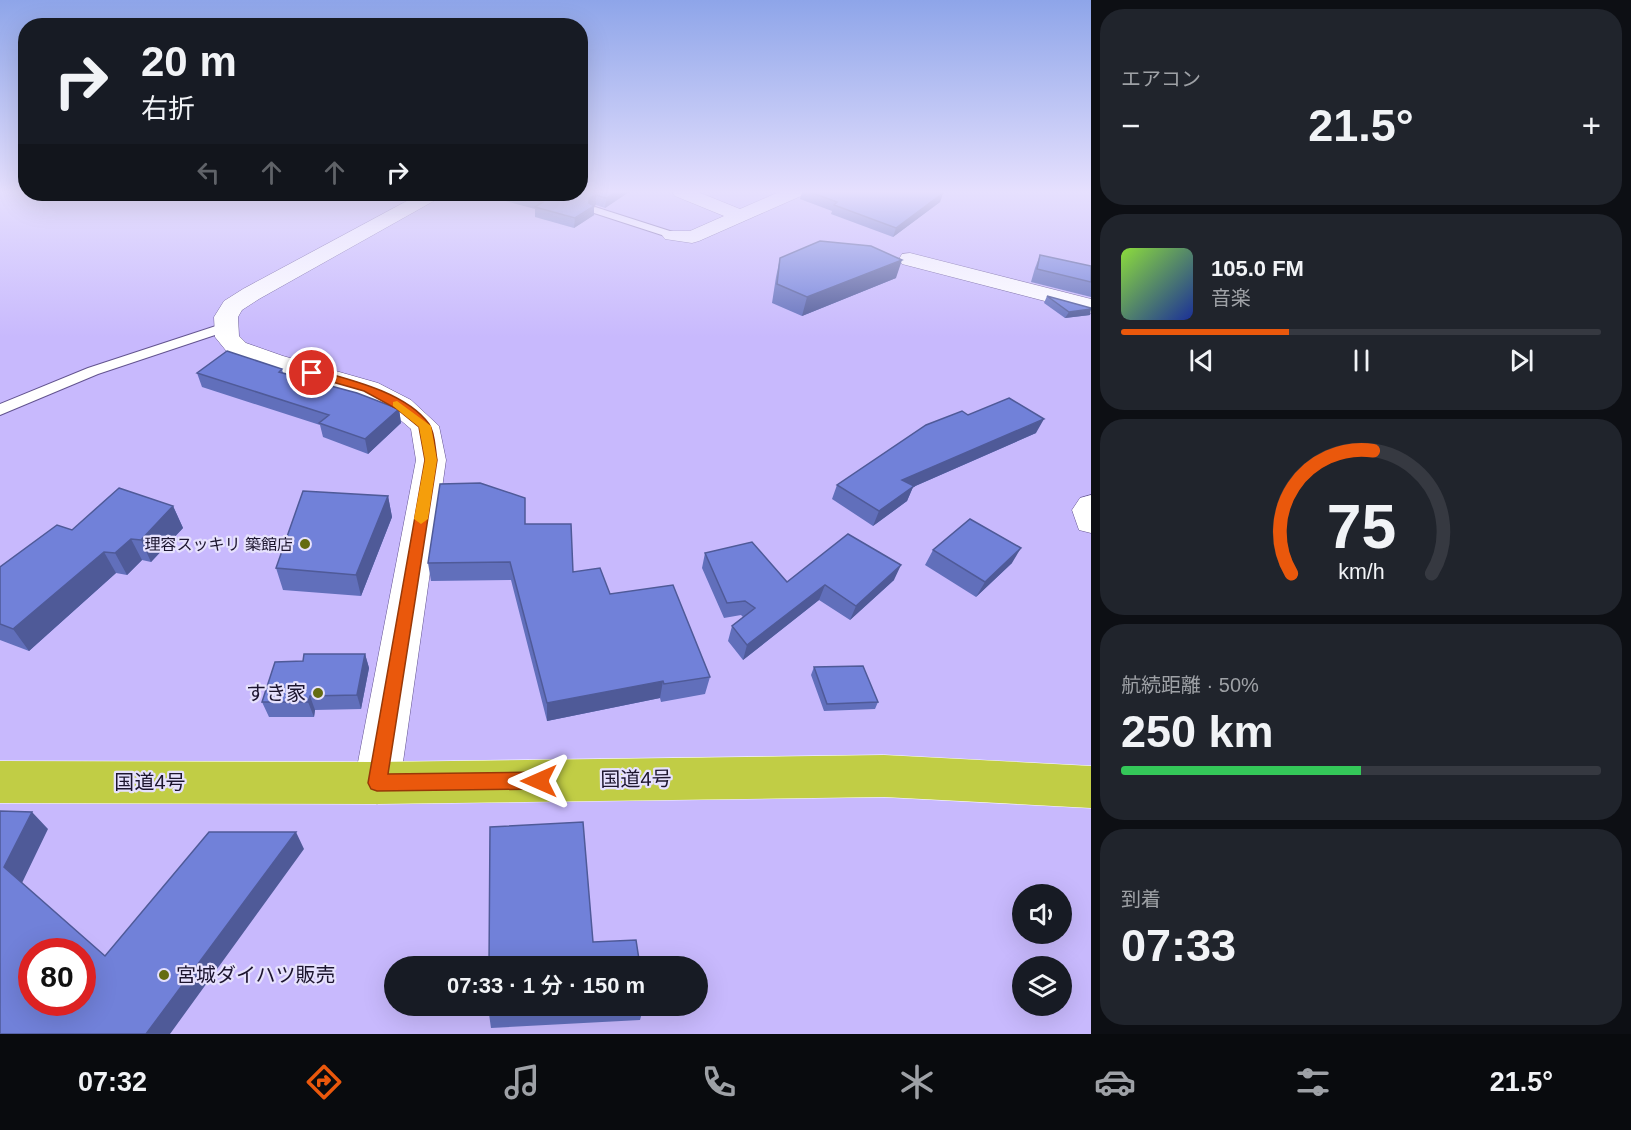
<!DOCTYPE html>
<html lang="ja">
<meta charset="utf-8">
<style>
body{margin:0;font-family:Helvetica,"Noto Sans JP",sans-serif;background:#20242c;color:#f1f3f6;height:100vh;display:flex;flex-direction:column;font-size:22px;white-space:nowrap}
*{box-sizing:border-box;margin:0}
p{font-size:20px;color:#9ea1a6}
.icon{flex:none;width:33px;height:33px;fill:none;stroke:currentColor;stroke-width:2;stroke-linecap:round;stroke-linejoin:round}
.map{position:relative;flex:1;overflow:hidden}
.side{display:flex;flex-direction:column;gap:9px;padding:9px;background:#0d0f14;width:540px}
.side>*{flex:none}
.banner{position:absolute;left:18px;top:18px;width:570px;height:183px;border-radius:24px;box-shadow:0 6px 24px #0002;background:#171b24;color:#f1f3f6;overflow:hidden}
.fabs{position:absolute;left:1012px;top:884px;display:grid;gap:12px}
.fabs a{display:grid;place-items:center;width:60px;height:60px;border-radius:50%;background:#171b24;box-shadow:0 6px 24px #0002;font-size:30px}
.speed{position:absolute;left:18px;top:938px;display:flex;gap:12px;font-size:30px;font-weight:700;text-align:center}
.speed>*{display:grid;place-content:center;width:78px;height:78px;border-radius:50%;background:#171b24;box-shadow:0 6px 24px #0002;line-height:1}
.speed .limit{border:9px solid #d22;background:#fff;color:#111}
.pin{position:absolute;display:grid;place-items:center;width:51px;height:51px;color:#fff;margin:-26px;border:3px solid #fff;border-radius:50%;box-shadow:0 2px 6px #0007}
.me{position:absolute;width:66px;margin:-33px;rotate:270deg;stroke-linejoin:round;filter:drop-shadow(0 0 4px #0008)}
.turn{display:flex;align-items:center;gap:21px;height:126px;padding:0 24px;font-size:27px}
.turn .icon{width:78px;height:78px;stroke-width:2.5}
.turn b{display:block;font-size:42px;line-height:51px}
.lanes{display:flex;align-items:center;height:57px;padding:0 24px;background:#0003;justify-content:center;gap:30px;direction:ltr}
.lanes .off{opacity:.35}
.big{font-size:45px;font-weight:600;line-height:1.1}
.side .widget{flex:1;display:flex;flex-direction:column;justify-content:center;gap:9px;min-width:0;padding:0 21px;border-radius:24px;background:#20242c}
.side .dial{align-items:center;gap:0}
.dial svg{height:156px;overflow:visible;fill:none;stroke:#363941;stroke-width:7;stroke-linecap:round;text-anchor:middle}
.dial text{fill:#f1f3f6;stroke:none}
.song{display:flex;align-items:center;gap:18px}
.cover{width:72px;height:72px;border-radius:9px;background:linear-gradient(135deg,hsl(90 70% 55%),hsl(230 70% 35%))}
.played{height:6px;border-radius:3px;background:linear-gradient(90deg,#ea580c 35%,#363941 35%)}
.keys{display:flex;justify-content:space-around;direction:ltr}
.heat{display:flex;justify-content:space-between;align-items:center;font-size:33px;direction:ltr}
.charge{height:9px;border-radius:4px;background:linear-gradient(90deg,#34c759 50%,#363941 0)}
.trip{position:absolute;left:384px;top:956px;width:324px;height:60px;border-radius:30px;background:#171b24;box-shadow:0 6px 24px #0002;font-weight:600;line-height:60px;text-align:center}
.menu{display:flex;height:96px;justify-content:space-around;align-items:center;background:#090b0e;color:#9ea1a6}
.menu .icon{width:42px;height:42px}
.menu .selected{color:#ea580c}
.menu b{font-size:27px;color:#f1f3f6}
main{display:flex;flex:1;min-height:0}
.map>svg:first-child{display:block}
.lines{fill:none;stroke-linecap:round;stroke-linejoin:round}
.lane-casing{stroke:#62538f;stroke-width:2}
.street-casing{stroke:#62538f;stroke-width:1}
.highway-casing{stroke:#fff;stroke-width:1}
.lane{fill:#fff;fill-rule:evenodd}
.street{fill:#fff;fill-rule:evenodd}
.highway{fill:#c1cd45;fill-rule:evenodd}
.wall{fill:#616fbb}
.shaded-wall{fill:#4f5a98}
.building{fill:#7181d9;stroke:#4f5a98;stroke-width:1.5;fill-rule:evenodd}
.route{fill:#ea580c;stroke:#983908;stroke-width:1.5}
.slow{fill:#f59e0b}
.poi-dot{fill:#656c11;stroke:#e6e1fd;stroke-width:2}
.labels{text-anchor:middle;dominant-baseline:central;stroke-width:4.5;stroke-linejoin:round;paint-order:stroke}
.poi-label{font-size:16px;fill:#1c152e;stroke:#e6e1fd;text-anchor:end}
.near-poi-label{font-size:20px;fill:#1c152e;stroke:#e6e1fd;text-anchor:end}
.near-street-label{font-size:20px;fill:#1c152e;stroke:#e6e1fd}
</style>
<main>
<div class="map">
<svg width="1091" height="1034" viewBox="0 0 1091 1034">
<rect width="100%" height="100%" fill="#c8b9fd"/>
<g class="lines">
<defs>
<path id="lane" d="M595,207L676,233L677,235L672,238L668,237L591,212L590,210Z
M225,323L232,327L230,330L98,374L0,415V404L88,368Z"/>
<path id="street" d="M672,192H698L740,209L779,192H804L801,196L699,241L692,243L665,239L662,235L665,231H690L724,216L675,196Z
M420,194H442L439,198L259,299L242,310L238,317L239,336L246,343L283,356L378,383L411,400L439,426L446,460L400,783L393,798L377,804L361,798L354,783L416,460L411,429L391,412L358,395L265,368L228,353L215,337L214,317L224,301L243,289Z
M910,253L1091,299V313L902,264L899,259L902,254Z
M1091,495V533L1079,530L1072,510L1080,498Z"/>
<path id="highway" d="M884,755L1091,766V808L884,797L377,804L0,803V761L377,762Z"/>
</defs>
<use href="#lane" class="lane-casing"/>
<use href="#street" class="street-casing"/>
<use href="#highway" class="highway-casing"/>
<use href="#lane" class="lane"/>
<use href="#street" class="street"/>
<use href="#highway" class="highway"/>
</g>
<path class="wall" d="M580,192H629L605,208L596,205L594,206V215L574,228L535,217V209L480,194H580Z
M802,192H940L943,193L940,202L893,237L831,214L832,211L800,199Z
M1040,255L1091,266V297L1031,282L1035,268Z
M780,258L896,278L802,316L772,303L776,277Z
M1047,296L1090,315L1065,318L1044,303Z
M282,369L283,373L399,409L401,423L368,454L323,437L320,425L202,387L197,373Z
M968,415L1036,433L913,487L907,501L873,526L832,499L837,485Z
M388,496L392,517L361,596L283,590L276,568Z
M173,506L183,528L151,562L142,560L127,575L116,573L29,651L0,640V567L72,530Z
M525,524L573,572L610,594L710,677L705,694L661,702L660,698L547,721L511,580L431,581L428,563Z
M933,550L1012,563L976,597L925,565Z
M705,553L787,582L894,580L850,620L819,600L743,660L728,641L732,626L743,617L741,615L724,618L702,568Z
M365,654L369,668L361,709L315,710L314,717H269L262,702Z
M814,667L878,702L875,709L824,711L811,675Z
M644,1006L640,1020L491,1028L489,1014Z"/>
<path class="shaded-wall" d="M615,192H629L605,208L606,198Z
M943,193L940,202L893,237L896,228Z
M596,195V205L589,208V198Z
M594,206V215L574,228L575,218Z
M902,260L896,278L802,316L807,297Z
M1091,309L1090,315L1065,318L1069,312Z
M399,409L401,423L368,454L365,439Z
M1044,419L1036,433L913,487L907,501L873,526L879,511L902,480Z
M388,496L392,517L361,596L356,575Z
M173,506L183,528L151,562L141,540Z
M131,539L142,560L127,575L115,553Z
M1021,548L1012,563L976,597L985,582Z
M104,552L116,573L29,651L13,629Z
M901,565L894,580L850,620L856,606Z
M825,585L819,600L743,660L747,645Z
M365,654L369,668L361,709L357,695Z
M663,681L660,698L547,721V703Z
M310,696L315,710L314,717L308,702Z
M32,812L48,829L22,883L4,867Z
M296,832L304,849L170,1034H146Z"/>
<path class="building" d="M580,192H615L606,198L596,195L589,198V203L594,206L575,218L535,207L543,202L513,194H580Z
M810,192H940L943,193L896,228L834,205L837,202Z
M820,241L871,246L902,260L807,297L777,284L780,258Z
M1040,255L1091,266V282L1037,269Z
M1047,296L1091,308V309L1069,312Z
M227,351L282,369L279,372L357,393L399,409L365,439L319,423L329,415L197,373Z
M1009,398L1044,419L902,480L914,486L879,511L837,485L926,425L962,411L968,415Z
M480,483L525,498V524H571L573,572L600,568L610,594L673,585L710,677L664,684L663,681L547,703L510,562L428,563L440,484Z
M119,488L173,506L141,540L131,539L115,553L104,552L13,629L0,624V567L57,525L72,530Z
M303,491L388,496L356,575L276,568Z
M970,519L1021,548L985,582L933,550Z
M848,534L901,565L856,606L825,585L747,645L732,626L755,608L745,601L727,603L705,553L752,542L787,582Z
M304,654H365L357,695L310,696L308,702H262L275,662L303,661Z
M863,666L878,702L827,704L814,667Z
M0,811L32,812L4,867L105,956L209,832H296L146,1034H0ZM32,951H82V1002H32Z
M583,822L593,942L636,940L640,966H489L490,827Z
M489,1005H644V1006L489,1014Z"/>
<linearGradient id="sky" x2="0" y2="1"><stop stop-color="#8ea5e9"/><stop offset="0.57" stop-color="#e6e0fe"/><stop offset="1" stop-color="#e6e0fe" stop-opacity="0"/></linearGradient>
<rect width="1091" height="337" fill="url(#sky)"/>
<path class="route" d="M312,369C348,379 406,392 429,424C435,432 435,450 437,460L388,774L539,772L545,774L548,781L545,787L539,789L377,791L371,789L368,783L425,460L419,427L397,409L364,391L308,375L306,373Z"/>
<path class="slow" d="M397,401L431,426L437,460L428,519L421,524L414,519L425,460L419,427L393,406V402Z"/>
<g class="poi-dot">
<circle cx="305" cy="544" r="6"/>
<circle cx="318" cy="693" r="6"/>
<circle cx="164" cy="975" r="6"/>
</g>
<g class="labels">
<g class="poi-label">
<text x="293" y="544">理容スッキリ 築館店</text>
</g>
<g class="near-poi-label">
<text x="306" y="693">すき家</text>
<text x="176" y="975" text-anchor="start">宮城ダイハツ販売</text>
</g>
<g class="near-street-label">
<text transform="translate(636 779) rotate(-1)">国道4号</text>
<text x="150" y="782">国道4号</text>
</g>
</g>
</svg>
<div class="fabs">
<a><svg class="icon" aria-label="sound" viewBox="0 0 24 24"><path d="M4 9h4l5-4v14l-5-4H4zM17 9q2 3 0 6"/></svg></a>
<a><svg class="icon" aria-label="layers" viewBox="0 0 24 24"><path d="M12 4l9 5-9 5-9-5zM3 14l9 5 9-5"/></svg></a>
</div>
<div class="speed"><div class="limit">80</div></div>
<div class="pin" style="left:312px;top:373px;background:#d93025"><svg class="icon" aria-label="arrive" viewBox="0 0 24 24"><path d="M6 21V4h12l-3 4 3 4H6"/></svg></div>
<svg class="me" style="left:539px;top:781px" viewBox="-20 -20 40 40"><path d="M0-17L14 15 0 8-14 15z" fill="#ea580c" stroke="#fff" stroke-width="4"/></svg>
<div class="trip">07:33 · 1 分 · 150 m</div>
<div class="banner">
<div class="turn"><svg class="icon" aria-label="right" viewBox="0 0 24 24"><path d="M7 20v-9h11M14 6l5 5-5 5"/></svg><div><b>20 m</b>右折</div></div>
<div class="lanes"><svg class="icon off" aria-label="left" viewBox="0 0 24 24"><path d="M17 20v-9H6M10 6l-5 5 5 5"/></svg><svg class="icon off" aria-label="ahead" viewBox="0 0 24 24"><path d="M12 20V5M6 11l6-6 6 6"/></svg><svg class="icon off" aria-label="ahead" viewBox="0 0 24 24"><path d="M12 20V5M6 11l6-6 6 6"/></svg><svg class="icon" aria-label="right" viewBox="0 0 24 24"><path d="M7 20v-9h11M14 6l5 5-5 5"/></svg></div>
</div>
</div>
<section class="side">
<div class="widget"><p>エアコン</p>
<div class="heat"><a>−</a><b class="big">21.5°</b><a>+</a></div>
</div>
<div class="widget">
<div class="song"><i class="cover"></i><div><b>105.0 FM</b><p>音楽</p></div></div>
<div class="played"></div>
<div class="keys"><svg class="icon" aria-label="previous" viewBox="0 0 24 24"><path d="M18 5L8 12l10 7zM5 5v14"/></svg><svg class="icon" aria-label="pause" viewBox="0 0 24 24"><path d="M8 5v14M16 5v14"/></svg><svg class="icon" aria-label="next" viewBox="0 0 24 24"><path d="M6 5l10 7-10 7zM19 5v14"/></svg></div>
</div>
<div class="widget dial"><svg viewBox="0 0 100 80">
<path d="M14 69A42 42 0 1 1 86 69"/>
<path d="M14 69A42 42 0 0 1 56 6" stroke="#ea580c"/>
<text x="50" y="56" font-size="32" font-weight="700">75</text>
<text x="50" y="72" font-size="11">km/h</text>
</svg></div>
<div class="widget"><p>航続距離 · 50%</p><b class="big">250 km</b><div class="charge"></div></div>
<div class="widget"><p>到着</p><b class="big">07:33</b></div>
</section>
</main>
<nav class="menu">
<b>07:32</b>
<svg class="icon selected" aria-label="directions" viewBox="0 0 24 24"><path d="M12 3l9 9-9 9-9-9zM9 14v-3h6M13 9l2 2-2 2"/></svg>
<svg class="icon" aria-label="music" viewBox="0 0 24 24"><path d="M9 18V5l10-2v13"/><circle cx="6" cy="18" r="3"/><circle cx="16" cy="16" r="3"/></svg>
<svg class="icon" aria-label="phone" viewBox="0 0 24 24"><path d="M5 4h4l2 5-3 2q2 4 5 5l2-3 5 2v4C11 20 4 13 5 4z"/></svg>
<svg class="icon" aria-label="climate" viewBox="0 0 24 24"><path d="M12 3v18M4 7l16 10M4 17L20 7"/></svg>
<svg class="icon" aria-label="car" viewBox="0 0 24 24"><path d="M5 17H2v-5l4-1 3-4h7l3 4 3 1v5h-3M9 17h6M6 11h13"/><circle cx="7" cy="17" r="2"/><circle cx="17" cy="17" r="2"/></svg>
<svg class="icon" aria-label="filters" viewBox="0 0 24 24"><path d="M4 7h16M4 17h16"/><circle cx="9" cy="7" r="2"/><circle cx="15" cy="17" r="2"/></svg>
<b>21.5°</b>
</nav>
